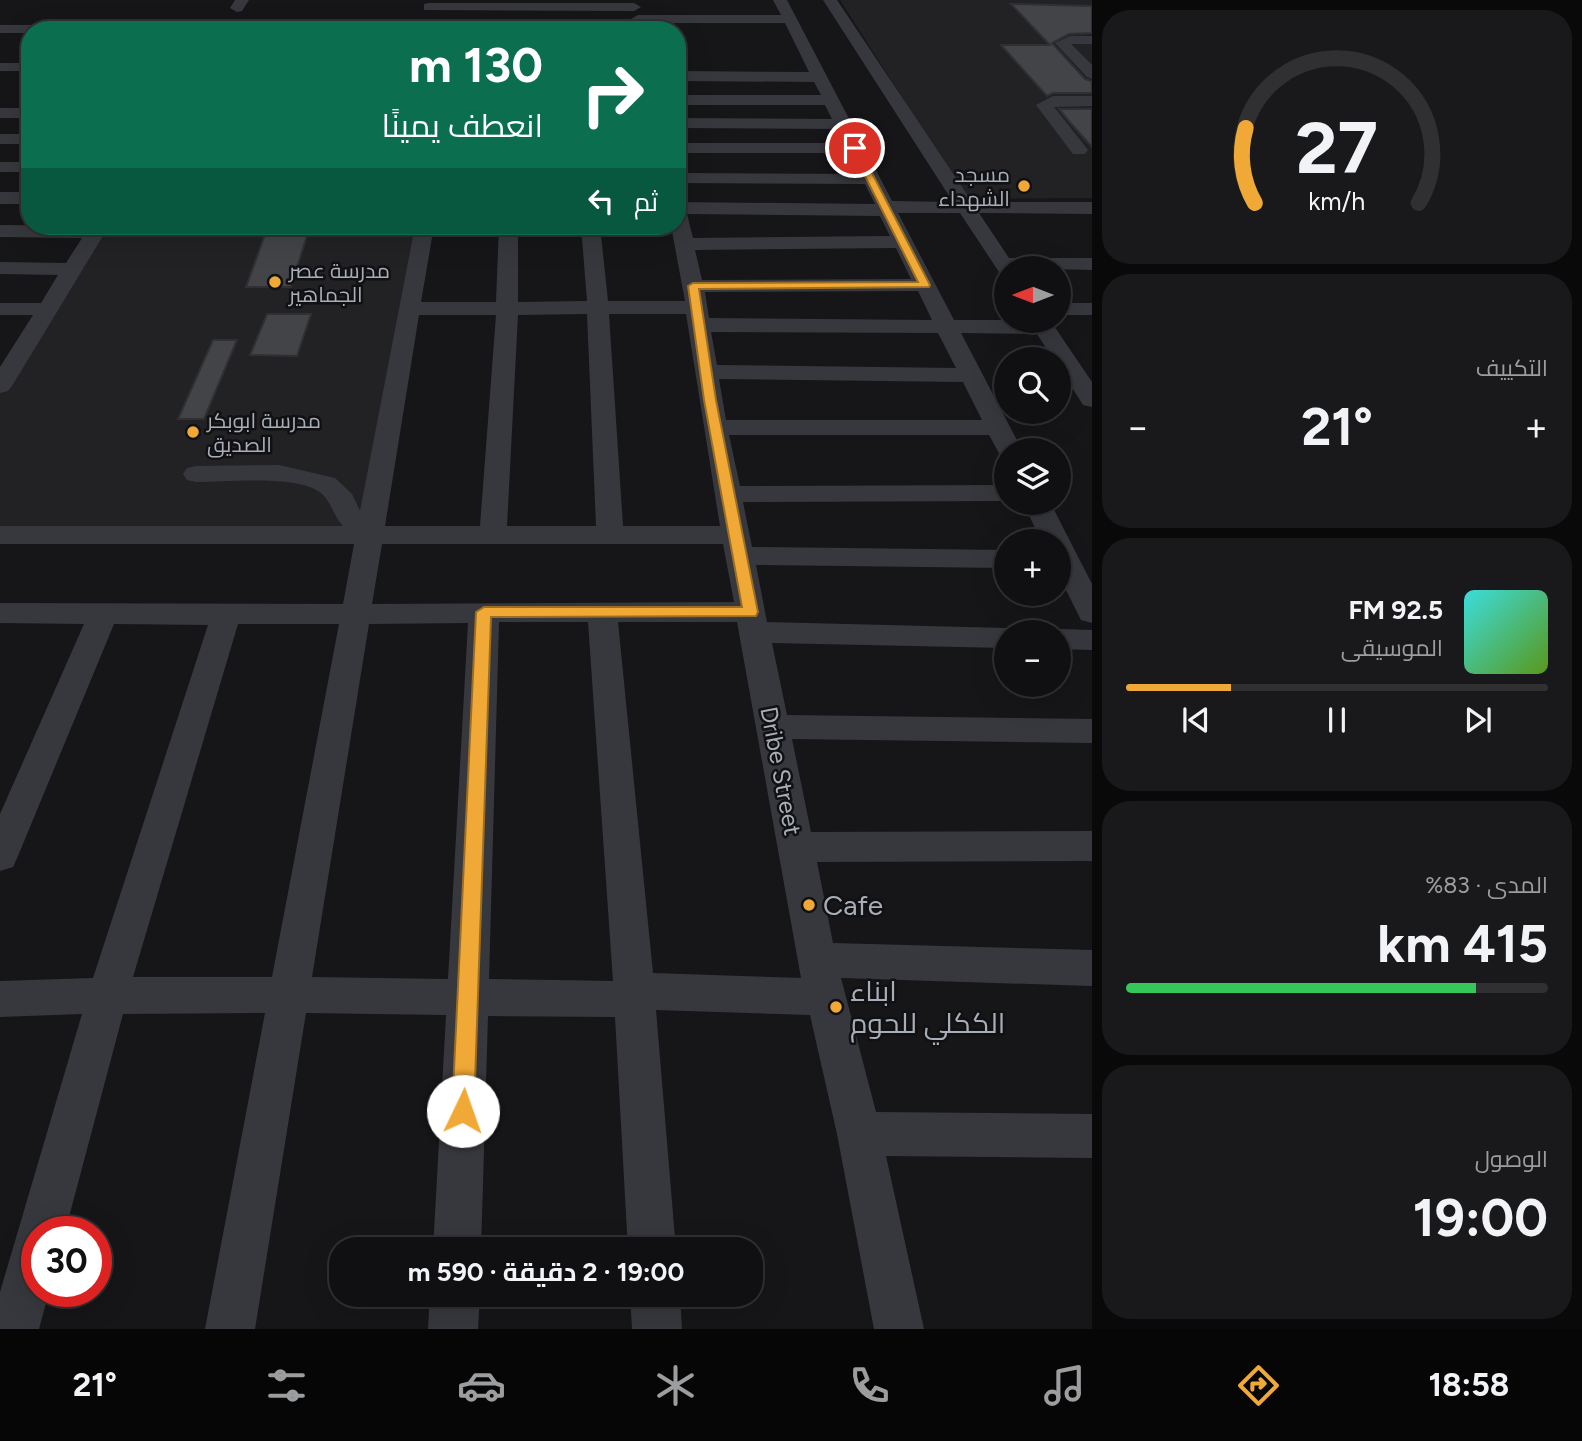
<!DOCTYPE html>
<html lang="ar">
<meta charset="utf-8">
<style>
body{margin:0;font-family:Figtree,Cairo,sans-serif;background:#19191b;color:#f1f3f6;direction:rtl;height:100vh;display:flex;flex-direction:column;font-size:26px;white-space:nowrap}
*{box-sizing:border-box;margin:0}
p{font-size:23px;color:#9c9d9f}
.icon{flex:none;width:38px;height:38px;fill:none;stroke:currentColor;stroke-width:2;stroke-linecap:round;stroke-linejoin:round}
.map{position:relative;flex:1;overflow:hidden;direction:ltr}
.drawer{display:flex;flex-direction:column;gap:10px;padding:10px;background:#09090a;width:490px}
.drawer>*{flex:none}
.banner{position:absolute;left:21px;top:21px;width:665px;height:214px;border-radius:28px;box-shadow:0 7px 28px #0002,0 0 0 2px #303032;direction:rtl;background:#0b6e4f;color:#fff;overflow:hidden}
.needle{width:46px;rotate:270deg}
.fabs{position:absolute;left:994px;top:256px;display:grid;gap:14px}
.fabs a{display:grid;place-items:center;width:77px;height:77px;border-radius:50%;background:#101012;box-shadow:0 7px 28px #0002,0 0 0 2px #303032;font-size:35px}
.speed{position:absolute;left:21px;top:1216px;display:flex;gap:14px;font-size:35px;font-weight:700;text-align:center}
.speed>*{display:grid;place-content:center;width:91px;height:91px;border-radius:50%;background:#101012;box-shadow:0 7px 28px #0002,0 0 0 2px #303032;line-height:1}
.speed .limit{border:10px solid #d22;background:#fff;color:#111}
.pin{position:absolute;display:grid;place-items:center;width:60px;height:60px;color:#fff;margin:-30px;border:4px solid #fff;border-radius:50%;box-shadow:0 2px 7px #0007}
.me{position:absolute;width:77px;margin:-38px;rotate:3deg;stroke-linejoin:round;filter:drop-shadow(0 0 5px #0008)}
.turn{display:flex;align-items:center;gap:24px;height:147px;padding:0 28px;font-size:32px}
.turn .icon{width:91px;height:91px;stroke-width:2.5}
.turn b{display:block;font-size:49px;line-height:60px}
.then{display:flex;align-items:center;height:66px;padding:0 28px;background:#0003;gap:14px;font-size:26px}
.big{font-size:52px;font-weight:700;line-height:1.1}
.drawer .widget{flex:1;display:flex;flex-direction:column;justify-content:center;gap:10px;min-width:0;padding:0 24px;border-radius:28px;background:#19191b}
.drawer .dial{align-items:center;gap:0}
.dial svg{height:182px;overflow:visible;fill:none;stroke:#303032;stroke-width:7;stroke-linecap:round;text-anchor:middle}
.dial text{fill:#f1f3f6;stroke:none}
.song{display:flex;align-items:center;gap:21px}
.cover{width:84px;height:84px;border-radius:10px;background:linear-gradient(135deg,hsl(180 70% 55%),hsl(90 70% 35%))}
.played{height:7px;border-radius:4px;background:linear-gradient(90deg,#f0a936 25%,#303032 25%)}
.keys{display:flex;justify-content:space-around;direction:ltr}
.heat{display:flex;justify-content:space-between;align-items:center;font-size:38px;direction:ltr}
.charge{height:10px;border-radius:5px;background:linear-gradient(90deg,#34c759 83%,#303032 0)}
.trip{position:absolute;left:329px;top:1237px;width:434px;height:70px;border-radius:28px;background:#101012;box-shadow:0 7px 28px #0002,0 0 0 2px #303032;font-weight:700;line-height:70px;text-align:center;direction:rtl}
.dock{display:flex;height:112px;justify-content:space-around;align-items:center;background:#060607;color:#9c9d9f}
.dock .icon{width:49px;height:49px}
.dock .current{color:#f0a936}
.dock b{font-size:32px;color:#f1f3f6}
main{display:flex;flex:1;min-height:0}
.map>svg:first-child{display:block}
.built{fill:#222225}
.building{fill:#424448;stroke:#303034;stroke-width:2}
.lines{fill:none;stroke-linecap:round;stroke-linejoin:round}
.minor{fill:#37383d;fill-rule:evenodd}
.route{fill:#f0a936;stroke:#9c6e23;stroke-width:2}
.poi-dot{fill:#f0a936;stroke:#111113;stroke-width:2.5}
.labels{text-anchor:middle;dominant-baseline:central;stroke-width:5;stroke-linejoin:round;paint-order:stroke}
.far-poi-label{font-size:21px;fill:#a8aeb8;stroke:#111113;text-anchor:start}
.street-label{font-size:24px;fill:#a8aeb8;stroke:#111113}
.near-poi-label{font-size:28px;fill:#a8aeb8;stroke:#111113;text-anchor:start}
</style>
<main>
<section class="drawer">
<div class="widget dial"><svg viewBox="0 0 100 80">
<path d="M14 69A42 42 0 1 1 86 69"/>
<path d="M14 69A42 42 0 0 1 10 36" stroke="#f0a936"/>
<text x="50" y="56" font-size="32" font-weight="700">27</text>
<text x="50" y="72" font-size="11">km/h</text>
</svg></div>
<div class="widget"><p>التكييف</p>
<div class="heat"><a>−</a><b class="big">21°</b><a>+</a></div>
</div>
<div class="widget">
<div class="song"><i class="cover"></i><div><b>92.5 FM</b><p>الموسيقى</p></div></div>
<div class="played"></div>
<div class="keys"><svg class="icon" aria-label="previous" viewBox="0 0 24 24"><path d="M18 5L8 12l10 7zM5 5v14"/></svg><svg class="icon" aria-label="pause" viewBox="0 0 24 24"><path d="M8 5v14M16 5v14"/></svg><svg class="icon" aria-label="next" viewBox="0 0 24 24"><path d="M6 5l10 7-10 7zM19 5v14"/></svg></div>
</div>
<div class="widget"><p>المدى · 83%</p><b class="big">415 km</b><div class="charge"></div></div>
<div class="widget"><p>الوصول</p><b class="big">19:00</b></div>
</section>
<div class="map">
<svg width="1092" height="1329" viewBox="0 0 1092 1329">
<rect width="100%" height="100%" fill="#161618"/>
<path class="built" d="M840,0H1092V198L967,199Z
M101,226H423L369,535H0V386Z"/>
<path class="building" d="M1011,4L1092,6V33L1069,34L1052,43L1085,79L1092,81V93H1053L1047,96L1001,45H1050Z
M1059,109H1092V147L1068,120Z
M268,226H310L291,287H246Z
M267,314H311L297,356L250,355Z
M213,340H237L204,419H178Z"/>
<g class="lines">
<path class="minor" d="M235,0H249L242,11L237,12L230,8Z
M773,0H787L892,201L953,202L823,0H837L972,202H1092V214L979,213L1009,258H1092V270L1006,268V274L999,272L960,213H898L954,320H1050L1092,382V407L1083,405L1059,367V359H1053L1037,334L961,333L1022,450H1006V457L1000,455L989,435H729L740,486L1006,485V501L743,502L752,547L1006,550V568L756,565L767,622L1006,628L1018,632H1006V648L772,643L787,715L1092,719V743L792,739L811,832L1092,831V861L817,862L833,943L1092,950V986L841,978L876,1112L1092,1114V1158L886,1156L924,1329H874L837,1134L810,1015L656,1010L676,1250H628L615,1017L488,1016L481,1250H433L446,1015L306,1013L255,1329H205L265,1013L123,1014L65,1232H37V1292H49L39,1329H0V1292L82,1014L0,1017V981L93,978L208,625L114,624L18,856L13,867L0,871V814L84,624L0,623V603L343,604L354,544H0V526H343C333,516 331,499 318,491C294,475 225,482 196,482L187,480L183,474L187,468L196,466L279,465L335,478L352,494L360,511L415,226H434L421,302H496L499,226H518V302L587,301L581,226H600L608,301H685L671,226H677V202L875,204L865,184L677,183V173L859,174L849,153H677V143H844L837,129L677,128V118L832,119L825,105H677V95H821L814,82L677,81V71L809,72L785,23H638L631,19L638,15H781ZM687,214L880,216L890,236L693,238ZM896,248L911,279L702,280L695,250ZM918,291L932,320L709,318L705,292ZM587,314L596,526H507L518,315ZM609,314H686L720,526H623ZM419,315H496L480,526H385ZM711,332L938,333L956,368L717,365ZM719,379L963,382L982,420H726ZM382,544H723L734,602L372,604ZM499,622H588L613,981L489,979ZM618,622H737L801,978L653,973ZM468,623L448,979L312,977L369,624ZM238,624H339L272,977H133Z
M429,3H634L641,7L634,11L424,10V4Z
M639,24L644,25L645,30H30V33H0V25Z
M1070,36H1092V44H1071L1092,65V79L1087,77L1055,43Z
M0,63H30V71H0Z
M1053,96H1092V106L1054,107L1088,150L1085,154H1073L1036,105Z
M0,108H30V118H0Z
M0,134H30V144H0Z
M0,162H30V172H0Z
M0,192H30V204H0Z
M0,225L109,226L12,386L8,391L0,393V367L33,315H0V303H41L58,275L0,274V262L66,263L82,238L0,237Z
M1059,303H1092V315H1059Z
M1023,502H1050L1092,584V623L1081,620L1059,576V541H1041Z
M1059,629L1092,630V650L1059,649V632H1048Z
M430,1295H480L478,1329H428Z
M630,1295H680L682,1329H632Z"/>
</g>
<path class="route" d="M855,145L859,148L930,285L929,287L699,289L716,400L758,612L756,616L491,617L474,1111L471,1118L463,1121L455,1118L452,1111L476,612L484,607H742L704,400L688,286L693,283L918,282L851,148Z"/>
<g class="poi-dot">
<circle cx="1024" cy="186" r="7"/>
<circle cx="275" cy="282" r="7"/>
<circle cx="193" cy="432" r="7"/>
<circle cx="809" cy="905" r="7"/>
<circle cx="836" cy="1007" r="7"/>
</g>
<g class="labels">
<g class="far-poi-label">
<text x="1010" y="174" text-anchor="end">مسجد<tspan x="1010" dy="24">الشهداء</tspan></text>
<text x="289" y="270">مدرسة عصر<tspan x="289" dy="24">الجماهير</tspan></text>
<text x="207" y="420">مدرسة ابوبكر<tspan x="207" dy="24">الصديق</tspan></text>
</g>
<g class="street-label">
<text transform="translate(781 771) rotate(79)">Dribe Street</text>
</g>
<g class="near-poi-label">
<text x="823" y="905">Cafe</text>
<text x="850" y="991">ابناء<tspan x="850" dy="32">الككلي للحوم</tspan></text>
</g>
</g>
</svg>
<div class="fabs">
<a><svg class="needle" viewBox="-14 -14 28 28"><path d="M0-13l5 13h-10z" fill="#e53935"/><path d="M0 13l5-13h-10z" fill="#9c9d9f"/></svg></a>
<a><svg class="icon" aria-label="search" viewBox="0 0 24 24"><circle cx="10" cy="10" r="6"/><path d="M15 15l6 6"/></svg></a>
<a><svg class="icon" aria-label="layers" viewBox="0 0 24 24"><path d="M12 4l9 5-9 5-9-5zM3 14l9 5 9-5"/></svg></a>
<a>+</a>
<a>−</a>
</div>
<div class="speed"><div class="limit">30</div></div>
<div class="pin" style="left:855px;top:148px;background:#d93025"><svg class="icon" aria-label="arrive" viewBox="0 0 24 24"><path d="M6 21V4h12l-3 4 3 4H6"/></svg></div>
<svg class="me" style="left:463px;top:1111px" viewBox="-20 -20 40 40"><circle r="19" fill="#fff"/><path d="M0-13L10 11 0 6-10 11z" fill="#f0a936"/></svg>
<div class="trip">19:00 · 2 دقيقة · 590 m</div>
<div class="banner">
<div class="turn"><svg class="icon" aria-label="right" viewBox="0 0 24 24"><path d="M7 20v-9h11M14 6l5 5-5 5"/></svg><div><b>130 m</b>انعطف يمينًا</div></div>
<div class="then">ثم<svg class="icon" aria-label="left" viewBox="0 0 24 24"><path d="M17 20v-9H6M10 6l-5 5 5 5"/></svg></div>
</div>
</div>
</main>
<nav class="dock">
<b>18:58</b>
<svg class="icon current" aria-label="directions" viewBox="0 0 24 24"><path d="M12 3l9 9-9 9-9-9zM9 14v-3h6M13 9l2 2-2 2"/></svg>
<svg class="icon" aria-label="music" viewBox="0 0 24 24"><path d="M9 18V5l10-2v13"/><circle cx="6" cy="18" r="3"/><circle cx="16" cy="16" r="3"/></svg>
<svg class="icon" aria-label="phone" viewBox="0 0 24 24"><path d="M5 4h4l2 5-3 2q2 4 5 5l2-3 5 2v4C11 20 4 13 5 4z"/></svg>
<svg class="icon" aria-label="climate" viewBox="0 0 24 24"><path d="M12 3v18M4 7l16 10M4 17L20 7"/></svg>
<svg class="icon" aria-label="car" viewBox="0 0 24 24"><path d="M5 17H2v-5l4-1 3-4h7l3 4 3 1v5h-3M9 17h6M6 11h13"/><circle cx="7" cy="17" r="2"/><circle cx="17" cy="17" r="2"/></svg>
<svg class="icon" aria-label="filters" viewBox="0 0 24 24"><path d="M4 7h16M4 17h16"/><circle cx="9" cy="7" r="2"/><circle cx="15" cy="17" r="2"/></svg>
<b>21°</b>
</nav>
